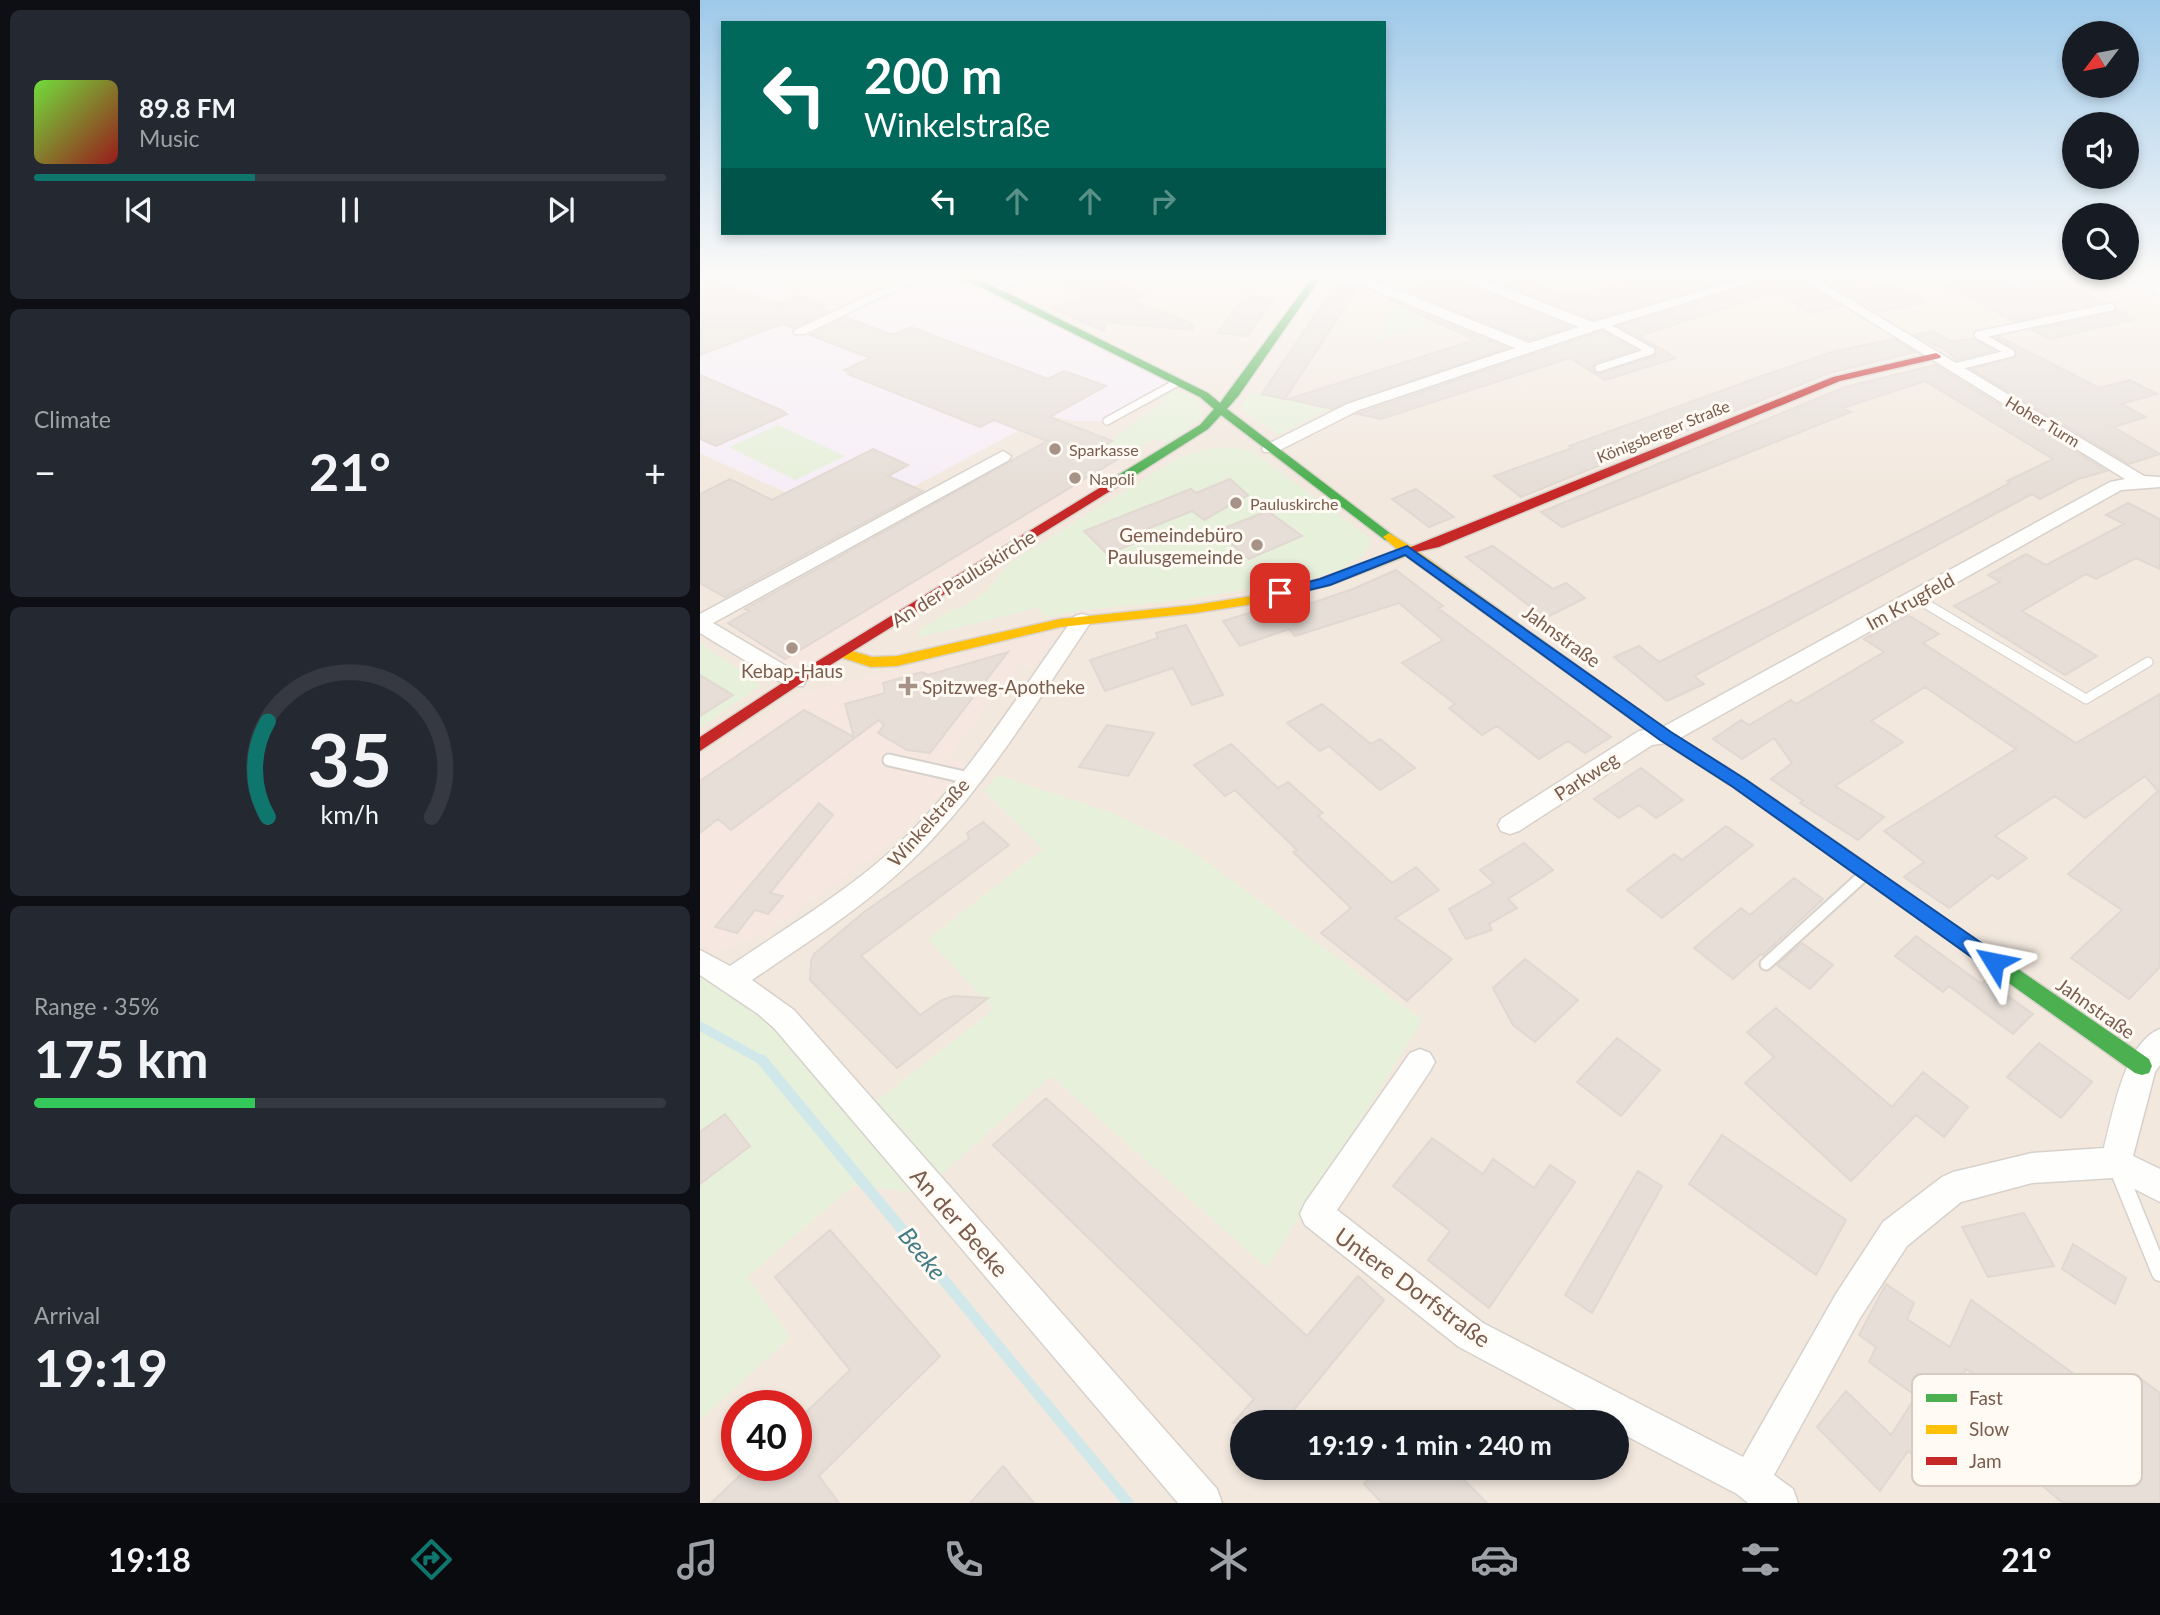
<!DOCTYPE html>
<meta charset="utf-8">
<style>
body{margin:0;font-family:Lato,sans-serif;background:#242831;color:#f1f3f6;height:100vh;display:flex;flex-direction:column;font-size:26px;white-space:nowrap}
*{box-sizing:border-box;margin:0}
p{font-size:23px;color:#9ea1a6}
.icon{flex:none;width:38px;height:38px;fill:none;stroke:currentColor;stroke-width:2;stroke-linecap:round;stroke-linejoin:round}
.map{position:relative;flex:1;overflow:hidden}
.panel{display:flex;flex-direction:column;gap:10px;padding:10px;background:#0d0f14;width:700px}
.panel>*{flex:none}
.guide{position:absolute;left:21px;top:21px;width:665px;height:214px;border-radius:0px;box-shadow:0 4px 10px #0003;background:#00695c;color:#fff;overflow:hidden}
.needle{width:46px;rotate:238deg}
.buttons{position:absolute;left:1362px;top:21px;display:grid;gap:14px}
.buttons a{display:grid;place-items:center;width:77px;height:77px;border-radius:50%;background:#171b24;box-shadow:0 4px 10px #0003;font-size:35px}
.speed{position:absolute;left:21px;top:1390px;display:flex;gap:14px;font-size:35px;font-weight:700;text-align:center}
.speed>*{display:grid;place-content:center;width:91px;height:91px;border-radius:50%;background:#171b24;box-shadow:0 4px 10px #0003;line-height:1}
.speed .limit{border:10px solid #d22;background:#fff;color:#111}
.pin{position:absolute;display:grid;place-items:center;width:60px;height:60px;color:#fff;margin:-30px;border-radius:14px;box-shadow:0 4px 10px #0006}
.me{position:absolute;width:77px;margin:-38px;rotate:305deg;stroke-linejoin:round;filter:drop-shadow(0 0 5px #0008)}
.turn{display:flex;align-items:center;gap:24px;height:147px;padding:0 28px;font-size:32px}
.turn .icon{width:91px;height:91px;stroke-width:2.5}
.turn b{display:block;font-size:49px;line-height:60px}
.lanes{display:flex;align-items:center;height:66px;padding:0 28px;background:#0003;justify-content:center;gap:35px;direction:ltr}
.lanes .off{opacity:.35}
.big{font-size:52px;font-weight:700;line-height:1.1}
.panel .widget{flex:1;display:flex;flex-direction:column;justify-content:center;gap:10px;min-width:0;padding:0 24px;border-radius:10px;background:#242831}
.panel .dial{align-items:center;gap:0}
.dial svg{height:182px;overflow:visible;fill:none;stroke:#363941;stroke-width:7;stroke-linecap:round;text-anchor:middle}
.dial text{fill:#f1f3f6;stroke:none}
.song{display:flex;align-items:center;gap:21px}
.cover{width:84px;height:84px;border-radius:10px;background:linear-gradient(135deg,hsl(100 70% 55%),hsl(0 70% 35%))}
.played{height:7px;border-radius:4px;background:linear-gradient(90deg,#0f766e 35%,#363941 35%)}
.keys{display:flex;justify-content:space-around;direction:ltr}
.heat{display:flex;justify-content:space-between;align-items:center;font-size:38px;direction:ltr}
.charge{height:10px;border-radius:5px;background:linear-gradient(90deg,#34c759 35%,#363941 0)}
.trip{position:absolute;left:530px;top:1410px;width:399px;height:70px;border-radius:35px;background:#171b24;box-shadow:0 4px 10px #0003;font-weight:700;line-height:70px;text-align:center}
.menu{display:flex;height:112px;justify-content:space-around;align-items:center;background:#090b0e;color:#9ea1a6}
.menu .icon{width:49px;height:49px}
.menu .selected{color:#0f766e}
.menu b{font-size:32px;color:#f1f3f6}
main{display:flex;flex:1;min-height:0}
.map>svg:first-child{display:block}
.residential{fill:#f2e8de;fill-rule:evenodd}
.commercial{fill:#f6e8e1}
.education{fill:#f6eef6}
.green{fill:#e7f0db}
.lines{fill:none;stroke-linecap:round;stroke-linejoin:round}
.stream-far1{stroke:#d0e8ea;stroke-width:9}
.stream{stroke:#d0e8ea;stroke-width:11}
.building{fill:#e6ded7;stroke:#e2d8d2;stroke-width:2}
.lane-far3-casing{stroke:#d7d1cb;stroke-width:10}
.lane-far2-casing{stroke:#d7d1cb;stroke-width:11}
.lane-far1-casing{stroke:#d7d1cb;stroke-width:15}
.lane-casing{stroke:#d7d1cb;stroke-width:19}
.street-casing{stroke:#d7d1cb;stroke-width:3}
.fast-casing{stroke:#d9d2cb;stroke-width:3}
.slow-casing{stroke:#d9d2cb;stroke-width:3}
.jam-casing{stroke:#d9d2cb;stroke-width:3}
.lane-far3{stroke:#fefefd;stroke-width:7}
.lane-far2{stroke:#fefefd;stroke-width:9}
.lane-far1{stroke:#fefefd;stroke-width:11}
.lane{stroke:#fefefd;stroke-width:16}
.street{fill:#fefefd;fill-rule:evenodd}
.fast{fill:#4caf50;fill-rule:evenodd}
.slow{fill:#ffc107;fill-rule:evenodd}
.jam{fill:#c62828;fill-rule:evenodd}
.rail{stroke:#e6e3e7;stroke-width:3.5;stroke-dasharray:7 4.5;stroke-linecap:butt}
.route{fill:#1a73e8;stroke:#114b97;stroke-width:2}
.poi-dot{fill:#a69286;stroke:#fffaf3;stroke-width:2.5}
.labels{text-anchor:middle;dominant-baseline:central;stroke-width:6;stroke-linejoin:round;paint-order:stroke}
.far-street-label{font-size:16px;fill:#7a5c4d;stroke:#fffaf3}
.far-poi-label{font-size:16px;fill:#7a5c4d;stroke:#fffaf3;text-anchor:start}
.poi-label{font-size:19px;fill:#7a5c4d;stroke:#fffaf3;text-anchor:end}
.street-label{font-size:19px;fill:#7a5c4d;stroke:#fffaf3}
.near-street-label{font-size:23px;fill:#7a5c4d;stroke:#fffaf3}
.near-water-label{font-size:24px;font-style:italic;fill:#437c86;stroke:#fffaf3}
.key{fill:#fffaf3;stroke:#d7cbc1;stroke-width:2}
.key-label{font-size:19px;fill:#7a5c4d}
</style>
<main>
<section class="panel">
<div class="widget">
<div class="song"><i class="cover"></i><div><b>89.8 FM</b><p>Music</p></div></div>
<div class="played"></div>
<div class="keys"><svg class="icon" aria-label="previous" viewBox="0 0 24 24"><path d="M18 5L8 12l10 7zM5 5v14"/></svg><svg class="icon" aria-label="pause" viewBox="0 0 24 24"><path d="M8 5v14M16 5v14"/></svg><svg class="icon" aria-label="next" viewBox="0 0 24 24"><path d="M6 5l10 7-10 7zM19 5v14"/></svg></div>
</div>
<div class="widget"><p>Climate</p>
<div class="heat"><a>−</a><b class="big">21°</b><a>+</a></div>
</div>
<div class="widget dial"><svg viewBox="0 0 100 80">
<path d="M14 69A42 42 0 1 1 86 69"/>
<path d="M14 69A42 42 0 0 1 14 27" stroke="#0f766e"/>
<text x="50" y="56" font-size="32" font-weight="700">35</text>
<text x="50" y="72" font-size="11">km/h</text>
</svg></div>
<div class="widget"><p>Range · 35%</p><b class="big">175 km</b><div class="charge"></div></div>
<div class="widget"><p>Arrival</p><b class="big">19:19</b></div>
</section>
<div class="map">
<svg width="1460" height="1503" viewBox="0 0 1460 1503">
<rect width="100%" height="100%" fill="#f9f5f0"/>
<path class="residential" d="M101,274H223L145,310L69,283Z
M242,274H1411L1460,304V1503H0V453L149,521L347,415L376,421L272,280ZM37,1405H96V1465H37ZM542,1423H917V1468H542Z"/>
<path class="commercial" d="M373,452L427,473L97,677L47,646Z
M357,631L335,668L318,665L248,759L266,763L261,771L206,831L67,933L14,953L0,943V759L97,694Z"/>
<path class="education" d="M0,274H101L70,283L145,310L223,274L262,278L478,382L407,421H376L347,415L149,521L0,453Z"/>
<path class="green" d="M695,304L732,320L672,345Z
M471,390C488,390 504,400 501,418L469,443L454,439L409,466L386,457L463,403L460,396Z
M551,392L628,409L578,435L542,410V404Z
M78,425L145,456L95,480L29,447Z
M533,447L552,451L670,538L668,547L662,556L644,568L617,577L492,599L383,610L344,618L340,607L220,637L218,631L254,608L257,610L284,593L311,562L478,458L507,449Z
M0,643L61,685L0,728Z
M298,775L407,811L486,847L723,1020L567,1268L351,1076L221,1193L154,1185L47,1277L91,1337L0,1420V972L69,1019L157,1116L293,1010L228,939L343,849L284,791Z"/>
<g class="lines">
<path class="stream-far1" d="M0,1026L65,1062"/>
<path class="stream" d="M62,1060L428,1503"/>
</g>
<path class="building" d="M350,274H394L445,295L432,301L493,324L492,330L406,322L404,331L352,308L383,296L343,278Z
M743,274H751L753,279L871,327L829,340L708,291Z
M775,274H806L870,297L954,274H1053L893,319Z
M1082,274H1092L1141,306L1111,313L1078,294L1061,296L939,336L976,358L905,380L870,358L681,419L657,414L902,331L936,350L896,362L893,367L897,374L953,357L957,352L955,346L919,326L1080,277Z
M1112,274H1137L1163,289L1191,283L1227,302L1179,312Z
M1312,274H1348L1404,302L1314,321L1243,285L1291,275L1317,290L1327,285Z
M0,275L77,304L98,295L126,305L119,308L129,311L93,328L82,324L0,355Z
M635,285L658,287L585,399L562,394Z
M545,296L574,299L547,336L517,333Z
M689,300L807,348L632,409L588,399L775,340Z
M1417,309L1436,319L1350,339L1332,330L1412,313Z
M145,317L192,335L211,327L348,379L364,371L406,386L350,417L412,441L395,451L418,459L85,659L28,623L49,611L45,609L347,441L294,420L280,427L148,374L151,372L144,370L170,358L110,335Z
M1233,331L1251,341L1274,339L1294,351L1257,360L1244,349L1214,335Z
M1300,337L1399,388L1430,380L1457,394L1421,404L1446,417L1413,427L1460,454L1429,464L1271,369L1315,357L1316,349L1296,338Z
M1194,339L1215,352L1129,373L821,497L794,476L872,448L869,446L1062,376L1135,351Z
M1235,365L1407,471L1378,479L1340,499L1332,494L994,676L1004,684L967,701L914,657L939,646L959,662L1229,526L1310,483L1307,481L1353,459L1225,381L1143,408L1151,412L862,527L841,512L1145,387Z
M0,375L81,410L87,414L16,446L0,439Z
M173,449L208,465L188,476L223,491L25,597L0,583V494L30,479L72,500Z
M530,479L548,495L504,520L492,511L427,537L435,543L407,554L384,531L491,489L496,493Z
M716,489L754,517L729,527L692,499Z
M1428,503L1460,519V569L1436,558L1396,579L1386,574L1322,611L1397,656L1365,675L1254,606L1300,582L1288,575L1326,554L1346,565L1424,524L1406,515Z
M568,511L602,536L549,559L516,531Z
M793,546L853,589L866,583L885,598L845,618L766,557Z
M696,570L743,606L738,608L911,737L885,753L868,741L839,759L797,726L782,735L749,708L755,704L702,663L743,640L699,603L595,636L589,629L540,646L523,621L552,612L557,619L604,603L606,605L653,589Z
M1208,615L1239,634L1223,643L1376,743L1460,694V967L1429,999L1371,958L1422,910L1368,874L1458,791L1445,776L1385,818L1355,796L1295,836L1327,858L1298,879L1292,875L1249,908L1204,877L1224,862L1184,831L1316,749L1225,687L1171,721L1203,742L1135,786L1184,817L1158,840L1100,803L1103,801L1071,779L1092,763L1074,738L1042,759L1013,739L1041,720L1049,725L1091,700L1096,704L1184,652L1164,639Z
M486,625L523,695L492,705L473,668L405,691L390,660L458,638L456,633Z
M308,652L230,753L207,750L178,733L184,725L179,720L31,830L18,819L0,833V781L104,710L154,737L145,704L185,693L183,683L222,672L228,675Z
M0,675L33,695L0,716Z
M622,704L671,744L680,739L715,768L680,790L629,746L620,751L587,723Z
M407,725L454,733L428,776L379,767Z
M531,744L578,788L588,782L623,813L618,816L692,883L716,867L739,890L695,918L752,959L707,1001L621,933L651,908L593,852L597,850L535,790L525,796L494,765Z
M941,768L983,800L956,818L939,805L919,818L894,799Z
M119,803L133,815L70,893L83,896L68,914L55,910L37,933L15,927Z
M283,822L309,845L161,956L220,1015L242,1000L254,996L288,998L197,1068L110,980L111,961L114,954L164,912L269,839L267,833Z
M1026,826L1053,845L962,918L927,890L974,854L982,860Z
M824,843L853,870L808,899L817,908L789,924L792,930L766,939L749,909L794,883L780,870Z
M1094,878L1123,899L1063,955L1061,954L1033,979L994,948L1041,908L1050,915Z
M1216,936L1282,984L1285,980L1333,1014L1313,1034L1249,986L1243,992L1195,956Z
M1102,943L1133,965L1110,989L1077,965Z
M825,959L878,1000L835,1042L813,1025L793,988Z
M1076,1008L1192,1107L1223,1072L1268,1107L1244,1137L1216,1115L1151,1181L1045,1083L1074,1057L1047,1032Z
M917,1038L960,1070L921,1116L877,1082Z
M1339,1043L1392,1082L1361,1118L1307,1077Z
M346,1098L607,1336L658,1276L684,1300L583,1423H533L554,1399L293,1145Z
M25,1114L50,1146L0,1184V1132Z
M1022,1135L1146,1220L1116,1275L989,1184Z
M732,1138L783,1174L793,1159L834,1188L850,1165L875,1182L789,1308L728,1260L750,1231L693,1186Z
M938,1171L962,1186L892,1313L865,1295Z
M1324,1213L1354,1266L1288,1277L1262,1227Z
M130,1230L240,1356L119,1476L139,1503H11L51,1465H96V1422L150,1370L75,1277Z
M1373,1244L1426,1278L1415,1304L1362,1269Z
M1186,1284L1214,1303L1207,1319L1250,1347L1271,1300L1399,1392L1407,1375L1430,1392L1437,1376L1460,1393V1503H1363L1332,1477L1338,1464L1311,1444L1327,1410L1266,1369L1241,1421L1217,1458L1208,1451L1180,1491L1117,1427L1146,1391L1191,1435L1216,1396L1169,1362L1176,1347L1159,1335Z
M303,1466L334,1503H270Z
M676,1468H752L787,1503H682L664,1484Z"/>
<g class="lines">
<defs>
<path id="lane-far3" d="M1255,367L1311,353L1278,335L1411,307
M899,368L951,351L902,324
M407,421L478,382"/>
<path id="lane-far2" d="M1216,598L1386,699L1448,662"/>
<path id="lane-far1" d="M189,760L269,778
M1066,964L1164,875"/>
<path id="lane" d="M1419,1172L1460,1273"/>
<path id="street" d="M213,274H229L105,334H95L93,331Z
M329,274H347L292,293L285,289Z
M612,274L668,278L829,343L879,327L754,277L753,274H769L893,322L1061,274H1079L897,330L659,410L576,452H564L562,449L564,446L647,404L815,348L661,285L617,280L612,279Z
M1094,274H1108L1444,476L1460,477V487L1421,490L973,742L952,745L819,831L810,834L801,831L798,825L801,819L939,731L961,728L1410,482L1425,479Z
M1293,274H1308L1325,284L1318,288Z
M303,451L311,456L309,460L13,623L103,676L106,681L103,686H87L0,633V614Z
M382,614L389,616L392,620C336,703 282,792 210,862C163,908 106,943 52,980L94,1010L517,1489L522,1503H478L74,1028L58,1014L0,975V950L30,966C84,929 142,895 191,851C264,784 317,696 375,616Z
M1460,1029V1065L1455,1072L1433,1156L1460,1169V1202L1413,1178L1332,1183L1261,1202L1207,1246L1160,1318L1074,1475L1093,1489L1098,1503H1048L1037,1494L917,1431V1423H901L759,1347L605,1225L600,1214L605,1203L710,1053L720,1049L730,1053L735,1062L730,1071L637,1210L783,1323L1043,1457L1136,1294L1183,1222L1242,1177L1253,1172L1332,1153L1404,1148C1413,1114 1424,1043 1460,1029Z"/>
<path id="fast" d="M238,274L272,277L295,287L508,393L520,403L615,274H623L539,395L527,409L695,537L689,541L685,540L521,415L508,429L423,483H415V477L500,425L514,409L500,397L289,291L269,282Z
M1162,862L1449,1059L1452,1066L1449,1073L1442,1075L1435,1073L1156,874L1153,869L1156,864Z"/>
<path id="slow" d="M689,533L710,546H717V551L970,732L1045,779L1168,864L1171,869L1168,874L1162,876L1156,874L1033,787L960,740L706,556L630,585L559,603L495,613L360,627L197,666L171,667L137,656L135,653L142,648L172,657L197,656L360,619L495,605L559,595L620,579L698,550L683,537Z"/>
<path id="jam" d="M1236,353L1241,356L1240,358L1140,381L739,547L712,553L706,549L1133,377Z
M419,476L425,480L423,483L100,684L0,751V737L90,678Z"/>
</defs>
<use href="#lane-far3" class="lane-far3-casing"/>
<use href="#lane-far2" class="lane-far2-casing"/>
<use href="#lane-far1" class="lane-far1-casing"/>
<use href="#lane" class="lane-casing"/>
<use href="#street" class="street-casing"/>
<use href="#fast" class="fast-casing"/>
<use href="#slow" class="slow-casing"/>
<use href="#jam" class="jam-casing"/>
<use href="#lane-far3" class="lane-far3"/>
<use href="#lane-far2" class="lane-far2"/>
<use href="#lane-far1" class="lane-far1"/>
<use href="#lane" class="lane"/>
<use href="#street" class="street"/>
<use href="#fast" class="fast"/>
<use href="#slow" class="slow"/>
<use href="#jam" class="jam"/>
<path class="rail" d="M1422,274L1460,298"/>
</g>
<linearGradient id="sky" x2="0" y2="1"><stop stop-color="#9ec9e9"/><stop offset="0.57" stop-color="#fcfaf8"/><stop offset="1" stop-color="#fcfaf8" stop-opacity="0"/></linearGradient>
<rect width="1460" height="484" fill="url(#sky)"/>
<path class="route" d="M707,546L971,732L1045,779L1300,956L1303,962L1300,968L1294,970L1287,968L1033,787L960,740L705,555L630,585L580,597L574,593L576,590L620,579Z"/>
<g class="poi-dot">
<circle cx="355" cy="449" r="7"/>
<circle cx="375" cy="478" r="7"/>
<circle cx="536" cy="503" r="7"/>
<circle cx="557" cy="545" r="7"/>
<circle cx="92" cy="648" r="7"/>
<path d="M204.5 675.5h7v7h7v7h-7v7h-7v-7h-7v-7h7z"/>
</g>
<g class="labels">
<g class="far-street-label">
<text transform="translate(1343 421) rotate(31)">Hoher Turm</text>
<text transform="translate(963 431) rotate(-22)">Königsberger Straße</text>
</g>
<g class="far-poi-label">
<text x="369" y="449">Sparkasse</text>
<text x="389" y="478">Napoli</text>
<text x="550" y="503">Pauluskirche</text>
</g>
<g class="poi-label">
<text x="543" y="534">Gemeindebüro<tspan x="543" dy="22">Paulusgemeinde</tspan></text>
<text x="92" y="670" text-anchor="middle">Kebap-Haus</text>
<text x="222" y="686" text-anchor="start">Spitzweg-Apotheke</text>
</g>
<g class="street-label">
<text transform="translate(263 578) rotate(-32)">An der Pauluskirche</text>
<text transform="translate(1210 601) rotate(-29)">Im Krugfeld</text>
<text transform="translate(862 636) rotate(36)">Jahnstraße</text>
<text transform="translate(886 776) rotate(-33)">Parkweg</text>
<text transform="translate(228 822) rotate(-48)">Winkelstraße</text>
<text transform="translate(1396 1008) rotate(35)">Jahnstraße</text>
</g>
<g class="near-street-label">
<text transform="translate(260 1222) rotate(49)">An der Beeke</text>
<text transform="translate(713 1287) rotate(36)">Untere Dorfstraße</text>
</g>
<g class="near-water-label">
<text transform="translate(223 1253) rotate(51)">Beeke</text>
</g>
</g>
<rect x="1212" y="1374" width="230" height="112" rx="10" class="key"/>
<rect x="1226" y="1394" width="31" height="8" fill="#4caf50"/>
<rect x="1226" y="1425" width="31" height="9" fill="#ffc107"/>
<rect x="1226" y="1457" width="31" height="8" fill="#c62828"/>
<g class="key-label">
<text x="1269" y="1405">Fast</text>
<text x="1269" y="1436">Slow</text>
<text x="1269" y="1468">Jam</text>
</g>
</svg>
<div class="buttons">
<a><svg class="needle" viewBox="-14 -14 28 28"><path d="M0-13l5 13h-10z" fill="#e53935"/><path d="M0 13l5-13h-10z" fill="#9ea1a6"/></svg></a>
<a><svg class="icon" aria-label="sound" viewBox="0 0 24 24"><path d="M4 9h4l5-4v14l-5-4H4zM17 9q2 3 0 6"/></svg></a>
<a><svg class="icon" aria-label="search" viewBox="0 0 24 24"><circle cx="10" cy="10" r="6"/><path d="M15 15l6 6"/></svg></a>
</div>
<div class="speed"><div class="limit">40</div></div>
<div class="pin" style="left:580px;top:593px;background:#d93025"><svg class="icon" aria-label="arrive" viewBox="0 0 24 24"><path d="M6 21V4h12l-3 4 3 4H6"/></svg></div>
<svg class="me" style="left:1294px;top:962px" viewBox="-20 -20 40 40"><path d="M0-17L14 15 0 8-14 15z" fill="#1a73e8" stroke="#fff" stroke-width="4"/></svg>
<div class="trip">19:19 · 1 min · 240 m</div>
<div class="guide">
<div class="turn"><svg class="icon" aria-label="left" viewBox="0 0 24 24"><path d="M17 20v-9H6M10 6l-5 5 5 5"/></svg><div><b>200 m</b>Winkelstraße</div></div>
<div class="lanes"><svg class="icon" aria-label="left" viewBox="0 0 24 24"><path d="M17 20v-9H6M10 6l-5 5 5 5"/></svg><svg class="icon off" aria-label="ahead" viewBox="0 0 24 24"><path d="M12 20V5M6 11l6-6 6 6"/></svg><svg class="icon off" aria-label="ahead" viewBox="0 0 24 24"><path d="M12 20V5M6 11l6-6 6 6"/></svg><svg class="icon off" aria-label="right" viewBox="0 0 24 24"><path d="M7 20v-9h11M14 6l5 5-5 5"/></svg></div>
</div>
</div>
</main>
<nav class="menu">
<b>19:18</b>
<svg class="icon selected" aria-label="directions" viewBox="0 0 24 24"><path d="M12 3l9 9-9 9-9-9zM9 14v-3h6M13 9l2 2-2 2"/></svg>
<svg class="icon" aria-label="music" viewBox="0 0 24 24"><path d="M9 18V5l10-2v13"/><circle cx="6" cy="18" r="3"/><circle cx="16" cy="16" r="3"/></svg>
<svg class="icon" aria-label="phone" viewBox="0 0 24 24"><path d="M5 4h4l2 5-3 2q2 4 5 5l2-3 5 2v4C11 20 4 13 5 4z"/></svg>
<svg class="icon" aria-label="climate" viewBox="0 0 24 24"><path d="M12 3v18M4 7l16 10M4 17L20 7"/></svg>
<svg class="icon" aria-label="car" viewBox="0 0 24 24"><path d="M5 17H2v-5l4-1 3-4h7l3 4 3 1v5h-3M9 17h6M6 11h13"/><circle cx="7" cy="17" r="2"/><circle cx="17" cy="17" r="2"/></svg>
<svg class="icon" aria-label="filters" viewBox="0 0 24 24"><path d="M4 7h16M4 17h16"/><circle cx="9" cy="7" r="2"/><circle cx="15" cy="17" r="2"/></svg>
<b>21°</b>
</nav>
